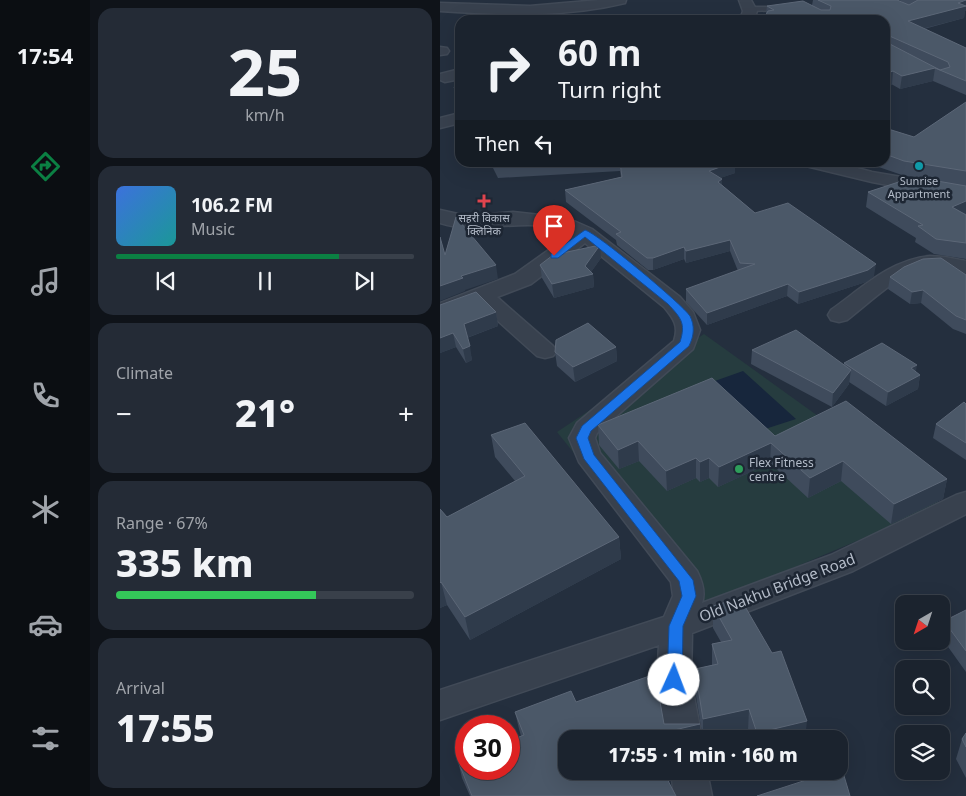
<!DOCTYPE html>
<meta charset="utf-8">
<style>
body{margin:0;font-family:"Noto Sans","Noto Sans Devanagari",sans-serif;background:#242b36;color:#f1f3f6;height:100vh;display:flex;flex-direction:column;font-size:19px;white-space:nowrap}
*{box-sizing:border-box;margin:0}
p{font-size:16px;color:#a0a4aa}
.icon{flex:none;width:28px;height:28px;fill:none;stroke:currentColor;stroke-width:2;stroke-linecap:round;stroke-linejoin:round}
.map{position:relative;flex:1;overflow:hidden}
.drawer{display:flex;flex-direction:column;gap:8px;padding:8px;background:#0f1319;width:350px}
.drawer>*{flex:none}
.top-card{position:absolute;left:15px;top:15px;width:435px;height:152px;border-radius:15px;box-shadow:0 5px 20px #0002,0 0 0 1px #39404a;background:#1b232e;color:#f1f3f6;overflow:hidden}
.needle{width:32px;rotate:219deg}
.tools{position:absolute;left:455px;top:595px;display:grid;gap:10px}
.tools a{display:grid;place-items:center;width:55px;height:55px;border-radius:10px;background:#1b232e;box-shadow:0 5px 20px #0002,0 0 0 1px #39404a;font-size:25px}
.speed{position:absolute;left:15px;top:715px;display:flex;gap:10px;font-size:25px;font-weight:700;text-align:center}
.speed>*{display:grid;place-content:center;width:65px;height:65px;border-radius:50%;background:#1b232e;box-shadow:0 5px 20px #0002,0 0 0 1px #39404a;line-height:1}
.speed .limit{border:8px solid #d22;background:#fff;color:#111}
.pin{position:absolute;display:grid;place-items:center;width:42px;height:42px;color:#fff;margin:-51px -21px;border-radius:50% 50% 50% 0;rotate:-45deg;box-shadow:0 0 5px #0007}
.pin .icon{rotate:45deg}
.me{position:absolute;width:55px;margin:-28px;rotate:2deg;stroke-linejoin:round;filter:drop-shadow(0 0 4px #0008)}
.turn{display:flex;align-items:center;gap:18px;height:105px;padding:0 20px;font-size:22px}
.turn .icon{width:65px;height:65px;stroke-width:2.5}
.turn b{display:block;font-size:35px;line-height:42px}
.then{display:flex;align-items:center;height:48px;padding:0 20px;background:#0003;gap:10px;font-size:19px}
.big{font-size:38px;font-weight:800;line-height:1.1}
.drawer .card{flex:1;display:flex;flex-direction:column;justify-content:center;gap:8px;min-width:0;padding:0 18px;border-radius:15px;background:#242b36}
.drawer .dial{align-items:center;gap:0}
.dial b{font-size:65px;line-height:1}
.song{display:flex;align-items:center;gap:15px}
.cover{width:60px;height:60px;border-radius:8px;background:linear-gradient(135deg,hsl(220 70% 55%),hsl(180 70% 35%))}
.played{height:5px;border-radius:2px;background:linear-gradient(90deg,#0b8043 75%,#39404a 75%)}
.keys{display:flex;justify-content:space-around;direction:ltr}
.heat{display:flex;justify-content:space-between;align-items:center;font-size:28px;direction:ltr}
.charge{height:8px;border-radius:4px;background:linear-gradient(90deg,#34c759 67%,#39404a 0)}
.trip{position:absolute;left:118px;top:730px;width:290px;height:50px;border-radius:15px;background:#1b232e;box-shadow:0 5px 20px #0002,0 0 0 1px #39404a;font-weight:800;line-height:50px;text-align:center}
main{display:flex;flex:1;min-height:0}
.tabs{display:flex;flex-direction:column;width:90px;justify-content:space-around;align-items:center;background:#0b0e12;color:#a0a4aa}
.tabs .icon{width:35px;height:35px}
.tabs .on{color:#0b8043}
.tabs b{font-size:22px;color:#f1f3f6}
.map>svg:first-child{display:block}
.green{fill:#263c3f}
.water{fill:#17263c}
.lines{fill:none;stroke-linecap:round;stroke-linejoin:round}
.lane-casing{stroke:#414a57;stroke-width:3}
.street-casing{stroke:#414a57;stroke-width:3}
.lane{fill:#38414e;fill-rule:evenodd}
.street{fill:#38414e;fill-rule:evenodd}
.wall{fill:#3f4b5c}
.shaded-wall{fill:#2f3b4b}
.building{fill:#4b5868;stroke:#5c6777}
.route{fill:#1a73e8;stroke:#114b97}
.culture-dot{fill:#0f9aa8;stroke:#1d2633;stroke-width:2}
.health-dot{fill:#e0444e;stroke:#1d2633;stroke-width:2}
.leisure-dot{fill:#2e9e5b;stroke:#1d2633;stroke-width:2}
.labels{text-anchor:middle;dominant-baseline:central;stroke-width:5;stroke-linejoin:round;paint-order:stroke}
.far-poi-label{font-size:11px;fill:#b4bcc9;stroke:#1d2633}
.poi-label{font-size:12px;fill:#b4bcc9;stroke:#1d2633;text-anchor:start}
.near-street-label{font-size:15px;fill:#b4bcc9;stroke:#1d2633}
</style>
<main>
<nav class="tabs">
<b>17:54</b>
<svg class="icon on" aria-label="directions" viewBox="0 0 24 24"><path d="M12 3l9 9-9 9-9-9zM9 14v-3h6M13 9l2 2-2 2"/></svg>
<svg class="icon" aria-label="music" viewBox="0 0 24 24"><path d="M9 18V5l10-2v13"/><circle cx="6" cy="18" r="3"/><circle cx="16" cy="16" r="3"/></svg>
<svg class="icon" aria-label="phone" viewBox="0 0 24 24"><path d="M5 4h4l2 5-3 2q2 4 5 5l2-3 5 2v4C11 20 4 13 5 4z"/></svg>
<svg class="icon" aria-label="climate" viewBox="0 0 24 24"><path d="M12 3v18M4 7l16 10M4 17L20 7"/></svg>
<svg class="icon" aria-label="car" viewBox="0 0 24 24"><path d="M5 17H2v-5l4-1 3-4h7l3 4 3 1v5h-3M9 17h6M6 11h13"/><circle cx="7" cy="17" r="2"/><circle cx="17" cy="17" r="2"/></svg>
<svg class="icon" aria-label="filters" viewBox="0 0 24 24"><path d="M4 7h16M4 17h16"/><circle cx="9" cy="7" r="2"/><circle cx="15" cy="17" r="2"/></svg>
</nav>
<section class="drawer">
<div class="card dial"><b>25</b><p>km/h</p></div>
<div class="card">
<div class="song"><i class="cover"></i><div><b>106.2 FM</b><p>Music</p></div></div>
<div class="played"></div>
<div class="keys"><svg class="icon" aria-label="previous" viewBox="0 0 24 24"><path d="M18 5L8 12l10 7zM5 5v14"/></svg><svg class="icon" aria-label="pause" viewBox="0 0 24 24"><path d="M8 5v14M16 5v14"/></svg><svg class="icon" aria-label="next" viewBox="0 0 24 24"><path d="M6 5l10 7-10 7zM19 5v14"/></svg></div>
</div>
<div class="card"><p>Climate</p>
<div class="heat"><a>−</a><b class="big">21°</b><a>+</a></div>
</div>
<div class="card"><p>Range · 67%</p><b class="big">335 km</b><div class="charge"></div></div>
<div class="card"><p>Arrival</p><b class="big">17:55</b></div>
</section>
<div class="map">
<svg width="526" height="796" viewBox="0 0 526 796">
<rect width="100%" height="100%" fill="#242f3e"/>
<path class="green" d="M264,334L502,505L258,608L117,432Z"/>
<path class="water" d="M303,371L356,419L319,431L272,382Z"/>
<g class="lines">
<defs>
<path id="lane" d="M343,7L345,8V10L309,11L306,9L309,7Z"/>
<path id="street" d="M159,0H186L185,3C124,18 61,15 0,11V3L90,6Z
M299,0H311L317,11L314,20H300L303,11Z
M0,47L7,48L9,51L7,54L0,55Z
M20,69V79L5,82L0,80V74Z
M20,113V123L0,128V118Z
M363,162H395L432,172L526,188V200L432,182L366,166Z
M0,210L27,216L73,212L127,218L152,229L240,297L253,312L260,330L253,349L157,433L155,438L160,453L257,571C262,581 266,592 262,603L391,555L516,495L526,492V514L413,571L252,633L251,680L262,739H226L217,680L219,645L0,720V690L224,617L233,596L231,582L139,462L129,438L137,423L234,341C239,326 234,319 224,307L145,243L91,284L57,297L113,346L117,351L113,356L105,358L97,356L39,304L0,318V303L75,274L131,234C90,213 40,237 0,223Z
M490,256L505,257L526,261V274C511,271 496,266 480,270C455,277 428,304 407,320L399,322L391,320L388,315L391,310C422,288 450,260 490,256Z
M231,771H267L272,796H234Z"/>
</defs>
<use href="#lane" class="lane-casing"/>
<use href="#street" class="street-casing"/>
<use href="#lane" class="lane"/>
<use href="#street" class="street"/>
</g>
<path class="wall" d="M373,0H457L464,3L459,0H526L524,18L484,29L526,48V95L493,81L460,89L326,13L327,6L372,5Z
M20,86V105L16,97L14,87Z
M526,102V259L494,254L475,242L476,238L426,207L428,192L473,177L462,175L424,162H445V128L474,137Z
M50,162H295V173L280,178L282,185L315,213L434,276L426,282L358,304L347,296L267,325L246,302V289L298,271L290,251L246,263L244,259L213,270H208L177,245L176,240L126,202L125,190L181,177L180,171L58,178Z
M161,258L151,272L153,274L154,287L114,298L102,278L100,265Z
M526,275V334L513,329L481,303L470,304L448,289L450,277Z
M0,305L56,312L58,326L27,338L32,360L26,363L16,347L0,353Z
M176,347L177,361L135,382L117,366L115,352Z
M312,350L404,364V363L476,372L480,375L478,389L446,406L409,382V384L392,407L311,364Z
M526,404V460L493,438L496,424Z
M158,425L335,436L507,479L503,499L451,524L401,481L368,498L330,463L278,487L269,478L260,482L256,478L227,491L199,461L179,469L159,445Z
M51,435L179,537L181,559L30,640L7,605L0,608V509L7,517L75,481L55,457Z
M273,606L365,739H311L308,730L269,739H263L255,690V669L272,665V644L281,642L273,628Z
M526,610V672L501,637V632L504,621Z
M75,712L126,771H230V781L228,782L236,796H30L22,778L18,761L26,769L81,736L79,729Z
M526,733V778L516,759L522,739Z"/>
<path class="shaded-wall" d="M526,0V11H525L524,18L466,33L468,21Z
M495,68L493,81L460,89L462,76Z
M453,71L452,85L445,87V74Z
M295,162V173L269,182V171Z
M282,179V190L278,182Z
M526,201V214L512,207Z
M290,240V251L246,263V251Z
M160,245L161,258L149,275L153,274L154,287L114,298L112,284L145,266Z
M244,247V259L213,270V258Z
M436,264L434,276L426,282L358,304L359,292Z
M56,265L58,279L25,290V291L0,301V286L21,276Z
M348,284L347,296L267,325V313Z
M483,290L481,303L470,304L472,292Z
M56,312L58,326L26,338L24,324Z
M13,333L16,347L0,353V338Z
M30,346L32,360L26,363L23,349Z
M176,347L177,361L135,382L133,367Z
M477,365L475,377L480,375L478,389L446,406L448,392L471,368Z
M411,370L409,384L392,407L393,393Z
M198,441L199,461L179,469L178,450Z
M331,443L330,463L278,487L279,467Z
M256,458V478L227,491L226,471Z
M269,458V478L260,482V462Z
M403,461L401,481L368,498L370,478Z
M507,479L503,499L451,524L454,504Z
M179,537L181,559L30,640L25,617Z
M1,582L7,605L0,608V583Z
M309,709L308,730L269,739H263V719Z
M367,721L365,739H317V733Z
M260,724V739H230V731Z
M221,771H230V781L222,785Z"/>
<path class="building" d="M378,0H457L469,5L478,0H526L518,3L526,6L468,21L526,48V81L495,68L462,76L453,71L445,74V35L446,42L500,70L510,67L508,62L445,34V20H323L328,11L334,10L327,6L363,1L381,10H390L391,6Z
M20,86V98L14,87Z
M526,102V171L464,161L445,154V128L474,137Z
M54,162H139L56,167Z
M180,162H294L269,171L282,179L278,182L315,213L348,203L436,264L428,270L359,292L348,284L267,313L246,289L315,264L300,263L290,240L246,251L244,247L213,258H207L176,234L181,232L125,190L182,177Z
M474,177L526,186V201L512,207L526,215V243L496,239L478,226L483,225L428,192Z
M16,217L56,265L21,276L23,278L0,286V237L5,255Z
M160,245L145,266L153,274L112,284L100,265L113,255Z
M501,258L526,275V320L516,316L483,290L472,292L450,277L464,267L483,259Z
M36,292L56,312L24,324L30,346L23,349L13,333L0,338V305Z
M148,323L176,347L133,367L115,352L116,340Z
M356,330L411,370L393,393L312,350Z
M442,343L477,365L471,368L480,375L448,392L404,363Z
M272,378L335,436L406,401L507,479L454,504L403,461L370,478L331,443L279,467L269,458L260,462L256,458L226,471L198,441L178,450L158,425Z
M524,402L526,404V443L496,424Z
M85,423L179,537L25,617L1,582L0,583V509L7,517L85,476L51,435Z
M300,598L332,653L341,651L367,721L317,733L309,709L263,719L255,669L278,664L272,644L292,640L273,606Z
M526,610V651L504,621Z
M215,674L224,724H260L230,731L233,739H126V771H223L236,796H32L18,761L26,759V769H69V741L84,735L75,712L131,691L136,702Z
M526,733V747L522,739Z
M402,769L410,796H317L394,771H399V770Z"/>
<path class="route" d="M145,230C157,233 243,305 250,316C255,326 254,336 249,346L151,431L148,438L154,455L253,580L256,596L243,626L242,680L240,684L234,686L229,684L227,680L229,626L242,596L239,581L144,459L136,438L142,426L240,342C246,323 241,318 228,304L145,237L118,258H111V254Z"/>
<circle class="culture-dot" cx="479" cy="166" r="5"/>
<path class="health-dot" d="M41.5 193.5h5v5h5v5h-5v5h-5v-5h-5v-5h5z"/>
<circle class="leisure-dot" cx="299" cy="469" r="5"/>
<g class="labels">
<g class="far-poi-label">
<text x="479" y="180">Sunrise<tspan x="479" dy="13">Appartment</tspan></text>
<text x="44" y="217">सहरी विकास<tspan x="44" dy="13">क्लिनिक</tspan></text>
</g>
<g class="poi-label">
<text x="309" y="462">Flex Fitness<tspan x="309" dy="14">centre</tspan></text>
</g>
<g class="near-street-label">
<text transform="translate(337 587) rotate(-21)">Old Nakhu Bridge Road</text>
</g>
</g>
</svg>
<div class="tools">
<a><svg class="needle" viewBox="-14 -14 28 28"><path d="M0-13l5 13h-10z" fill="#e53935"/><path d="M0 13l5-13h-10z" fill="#a0a4aa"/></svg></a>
<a><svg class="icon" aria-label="search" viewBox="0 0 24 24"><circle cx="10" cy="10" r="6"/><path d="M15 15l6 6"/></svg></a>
<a><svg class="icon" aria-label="layers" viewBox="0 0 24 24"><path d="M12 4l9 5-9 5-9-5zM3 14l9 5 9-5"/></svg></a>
</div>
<div class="speed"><div class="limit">30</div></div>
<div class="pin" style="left:114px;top:256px;background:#d93025"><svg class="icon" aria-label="arrive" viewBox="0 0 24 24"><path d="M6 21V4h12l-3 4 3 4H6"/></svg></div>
<svg class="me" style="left:234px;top:680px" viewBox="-20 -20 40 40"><circle r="19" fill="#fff"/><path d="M0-13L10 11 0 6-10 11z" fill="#1a73e8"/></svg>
<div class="trip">17:55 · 1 min · 160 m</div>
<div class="top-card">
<div class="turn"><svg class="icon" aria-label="right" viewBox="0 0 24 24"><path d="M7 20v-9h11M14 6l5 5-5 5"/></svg><div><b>60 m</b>Turn right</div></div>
<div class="then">Then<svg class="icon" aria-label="left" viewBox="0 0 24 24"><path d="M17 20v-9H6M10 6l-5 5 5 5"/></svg></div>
</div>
</div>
</main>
